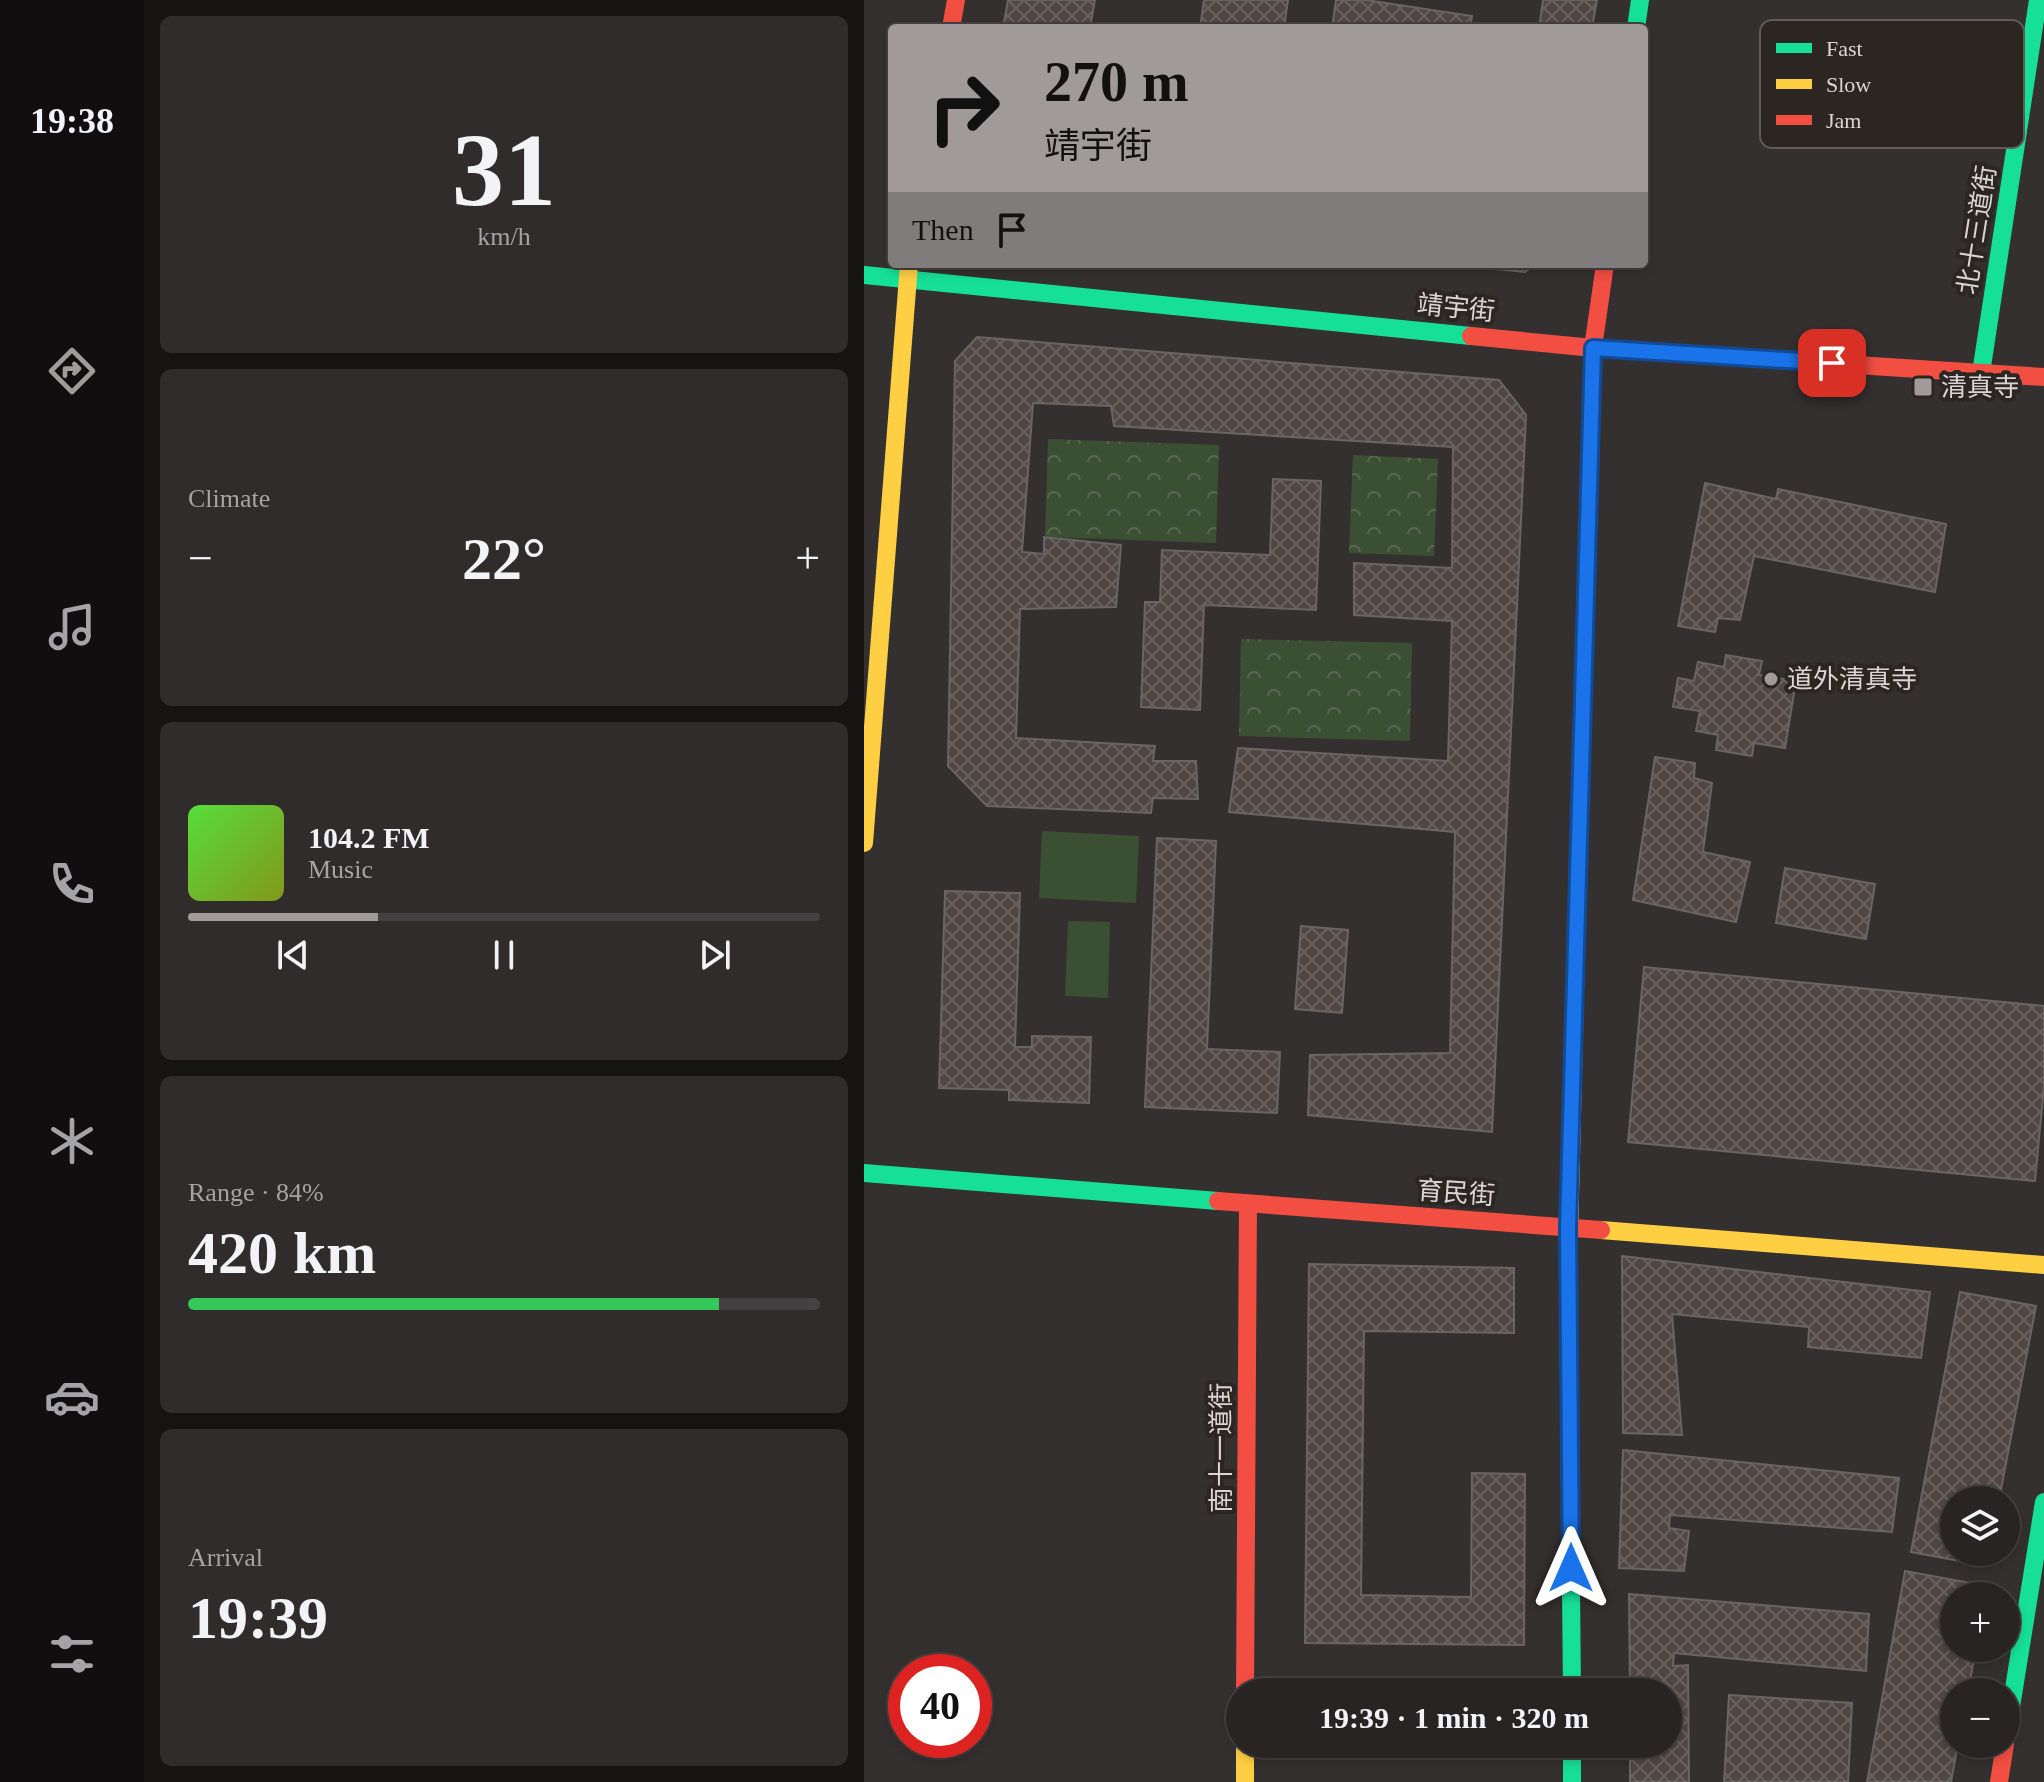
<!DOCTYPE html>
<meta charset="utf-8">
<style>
body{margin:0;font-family:"Times New Roman","Noto Sans SC",serif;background:#2f2c2b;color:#f1f3f6;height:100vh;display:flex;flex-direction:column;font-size:30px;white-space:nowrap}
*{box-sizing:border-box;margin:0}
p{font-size:26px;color:#a4a4a6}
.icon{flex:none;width:44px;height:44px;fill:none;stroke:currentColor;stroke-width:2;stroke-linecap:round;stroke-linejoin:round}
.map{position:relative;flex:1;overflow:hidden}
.sheet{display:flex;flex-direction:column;gap:16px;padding:16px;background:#151413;width:720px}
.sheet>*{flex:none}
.hud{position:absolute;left:24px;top:24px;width:760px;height:244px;border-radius:8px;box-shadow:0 4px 12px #0003,0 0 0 2px #434141;background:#a09b9a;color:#111;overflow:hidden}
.controls{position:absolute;left:1076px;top:1486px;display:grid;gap:16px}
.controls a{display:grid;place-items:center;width:80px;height:80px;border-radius:50%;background:#272423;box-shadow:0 4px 12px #0003,0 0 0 2px #434141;font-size:40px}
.speed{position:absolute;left:24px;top:1654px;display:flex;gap:16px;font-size:40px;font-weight:700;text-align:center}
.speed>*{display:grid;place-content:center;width:104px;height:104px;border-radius:50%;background:#272423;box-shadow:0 4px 12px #0003,0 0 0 2px #434141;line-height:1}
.speed .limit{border:12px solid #d22;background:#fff;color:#111}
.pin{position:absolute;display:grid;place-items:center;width:68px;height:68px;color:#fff;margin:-34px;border-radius:16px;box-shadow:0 4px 12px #0006}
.me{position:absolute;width:88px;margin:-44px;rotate:0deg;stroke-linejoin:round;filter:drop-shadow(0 0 6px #0008)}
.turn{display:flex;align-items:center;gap:28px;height:168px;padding:0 24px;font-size:36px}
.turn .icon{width:104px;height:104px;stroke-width:2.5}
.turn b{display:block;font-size:56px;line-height:68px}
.then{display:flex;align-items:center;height:76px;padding:0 24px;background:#0003;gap:16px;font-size:30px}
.big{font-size:60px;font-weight:700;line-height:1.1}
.sheet .card{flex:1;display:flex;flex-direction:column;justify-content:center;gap:12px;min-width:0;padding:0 28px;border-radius:12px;background:#2f2c2b}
.sheet .dial{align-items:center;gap:0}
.dial b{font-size:104px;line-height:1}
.song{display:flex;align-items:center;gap:24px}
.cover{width:96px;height:96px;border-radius:12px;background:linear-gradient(135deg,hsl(110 70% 55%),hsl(70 70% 35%))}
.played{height:8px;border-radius:4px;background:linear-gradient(90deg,#a09b9a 30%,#434141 30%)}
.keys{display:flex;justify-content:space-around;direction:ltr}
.heat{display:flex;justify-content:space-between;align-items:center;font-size:44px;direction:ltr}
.charge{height:12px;border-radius:6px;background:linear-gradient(90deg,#34c759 84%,#434141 0)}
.trip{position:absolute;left:362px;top:1678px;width:456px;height:80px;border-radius:40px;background:#272423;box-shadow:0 4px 12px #0003,0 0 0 2px #434141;font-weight:700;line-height:80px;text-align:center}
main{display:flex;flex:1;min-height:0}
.tab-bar{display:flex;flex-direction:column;width:144px;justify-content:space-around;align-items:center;background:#100e0e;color:#a4a4a6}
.tab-bar .icon{width:56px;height:56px}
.tab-bar .current{color:#a09b9a}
.tab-bar b{font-size:36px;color:#f1f3f6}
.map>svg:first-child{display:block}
.forest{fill:url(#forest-crowns)}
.pitch{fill:#3b5033}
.building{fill:url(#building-cross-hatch);stroke:#686564;stroke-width:2}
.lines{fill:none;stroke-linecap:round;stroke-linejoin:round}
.fast{stroke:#16e098;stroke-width:18}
.slow{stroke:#ffcf43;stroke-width:18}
.jam{stroke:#f24e42;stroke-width:18}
.route-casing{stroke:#114b97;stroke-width:20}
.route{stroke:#1a73e8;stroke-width:14}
.poi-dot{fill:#a09b9a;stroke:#2c2623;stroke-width:3}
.labels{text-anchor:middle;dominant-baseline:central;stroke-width:8;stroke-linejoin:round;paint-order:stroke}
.street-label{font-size:26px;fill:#dad5d3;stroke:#2c2623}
.poi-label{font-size:26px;fill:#dad5d3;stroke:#2c2623;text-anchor:start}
.key{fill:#2c2623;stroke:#605b58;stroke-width:2}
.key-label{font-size:22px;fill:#dad5d3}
</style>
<main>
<nav class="tab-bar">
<b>19:38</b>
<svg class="icon current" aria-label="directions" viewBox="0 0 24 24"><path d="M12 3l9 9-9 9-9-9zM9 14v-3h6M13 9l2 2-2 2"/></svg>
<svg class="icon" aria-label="music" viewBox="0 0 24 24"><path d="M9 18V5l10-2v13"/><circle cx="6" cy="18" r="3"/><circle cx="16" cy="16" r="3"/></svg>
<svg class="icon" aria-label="phone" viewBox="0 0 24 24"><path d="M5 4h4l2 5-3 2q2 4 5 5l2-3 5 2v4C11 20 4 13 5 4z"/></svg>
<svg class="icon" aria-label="climate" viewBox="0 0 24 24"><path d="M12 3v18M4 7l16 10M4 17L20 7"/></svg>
<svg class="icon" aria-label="car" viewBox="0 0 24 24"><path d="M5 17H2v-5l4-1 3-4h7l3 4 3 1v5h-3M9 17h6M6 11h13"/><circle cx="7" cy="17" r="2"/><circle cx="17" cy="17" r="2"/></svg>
<svg class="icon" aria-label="filters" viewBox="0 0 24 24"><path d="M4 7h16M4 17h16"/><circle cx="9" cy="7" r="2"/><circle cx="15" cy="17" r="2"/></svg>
</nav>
<section class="sheet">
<div class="card dial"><b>31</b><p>km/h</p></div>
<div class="card"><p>Climate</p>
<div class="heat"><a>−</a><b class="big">22°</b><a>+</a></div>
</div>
<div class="card">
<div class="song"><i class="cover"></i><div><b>104.2 FM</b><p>Music</p></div></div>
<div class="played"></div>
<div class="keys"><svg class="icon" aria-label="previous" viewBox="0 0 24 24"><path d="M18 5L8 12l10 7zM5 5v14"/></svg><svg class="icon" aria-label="pause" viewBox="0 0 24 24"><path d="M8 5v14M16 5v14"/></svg><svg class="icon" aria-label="next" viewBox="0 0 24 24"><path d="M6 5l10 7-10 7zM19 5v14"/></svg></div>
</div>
<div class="card"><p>Range · 84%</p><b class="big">420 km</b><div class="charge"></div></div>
<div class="card"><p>Arrival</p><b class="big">19:39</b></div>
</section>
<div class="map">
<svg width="1180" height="1782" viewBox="0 0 1180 1782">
<defs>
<pattern id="forest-crowns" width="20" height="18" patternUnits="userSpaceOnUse" patternTransform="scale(2)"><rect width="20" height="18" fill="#3b5033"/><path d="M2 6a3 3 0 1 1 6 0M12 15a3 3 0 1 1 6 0" fill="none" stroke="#576850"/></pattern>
<pattern id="building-cross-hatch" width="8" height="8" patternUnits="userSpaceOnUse" patternTransform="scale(2)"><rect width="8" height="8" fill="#504744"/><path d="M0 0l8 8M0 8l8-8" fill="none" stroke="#69615e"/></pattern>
</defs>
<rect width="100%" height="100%" fill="#34302f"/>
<path class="forest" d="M184,439L355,445L352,543L181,537Z
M489,455L574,459L570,556L485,553Z
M377,639L548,643L546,741L375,736Z"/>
<path class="pitch" d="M178,831L275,836L272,903L175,898Z
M204,921L246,922L244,998L201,996Z"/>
<path class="building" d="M144,0H231L226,28H139Z
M340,0H424L420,28H336Z
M472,0H502L608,16L606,28H468Z
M679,0H733L728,28H675Z
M580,264H671L661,272Z
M113,337L635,380L662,415L628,1132L444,1115L446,1055L586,1053L591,832L365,812L374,748L584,761L588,621L490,615V563L588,568L589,447L250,426L247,406L169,403L158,552L180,554V537L257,545L252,607L156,609L152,738L291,746L289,761H332L334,799L289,798L287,813L123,806L84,766L91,361Z
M409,479L457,481L452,610L340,605L336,710L277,707L281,602H296L298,550L406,555Z
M841,483L912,499L914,489L1082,524L1071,592L890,556L876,620L854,618L851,632L814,626Z
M862,655L898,661L895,675L932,681L921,748L890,743L888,756L852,750L854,735L832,731L836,711L809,707L814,678L830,681L834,662L860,667Z
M791,757L831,763L830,778L848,783L839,852L886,862L872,922L769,900Z
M293,838L352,841L343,1049L416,1052L413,1113L281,1107Z
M921,868L1011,884L1002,939L912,923Z
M81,891L156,893L151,1047H168V1036L227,1037L225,1103L145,1100V1090L75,1088Z
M437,926L484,930L478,1013L431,1009Z
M780,967L1180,1006V1086L1171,1181L764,1142Z
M758,1256L1066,1292L1057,1358L944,1347L945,1327L808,1314L818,1435L759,1433Z
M445,1264L650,1268V1333L500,1331L497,1595L607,1597L608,1473L661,1474L660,1645L441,1643Z
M1096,1292L1172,1306L1135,1500H1090V1552H1125L1122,1566L1047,1552Z
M759,1450L1035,1478L1028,1532L806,1515L805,1528L825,1531L820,1571L755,1568Z
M1041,1571L1123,1586L1121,1596H1090V1648H1112L1104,1692H1090V1744H1094L1087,1782H1003Z
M765,1594L1005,1614L1002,1671L810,1653L809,1666L824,1665L825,1782H766V1744H804V1692H766Z
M865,1695L988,1703L984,1782H860Z"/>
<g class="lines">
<path class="fast" d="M772,28L776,0
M0,275L607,336
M1117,373L1174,0
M713,909L722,591
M0,1173L354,1201
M704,1280L708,1692
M1142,1738L1180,1502
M708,1744V1782"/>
<path class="slow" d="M0,843L45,264
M737,1230L1180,1265
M704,1280L713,909
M381,1744V1782"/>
<path class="jam" d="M87,28L92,0
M607,336L729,348L1180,377
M722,591L729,348L741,264
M354,1201L737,1230
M381,1692L384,1203
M1135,1782L1141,1744"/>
</g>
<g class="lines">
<defs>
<path id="route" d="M707,1568L704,1228L729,348L968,363"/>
</defs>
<use href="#route" class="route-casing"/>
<use href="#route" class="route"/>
</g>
<g class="poi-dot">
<rect x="1049" y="377" width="20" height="20" rx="4"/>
<circle cx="907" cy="679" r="8"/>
</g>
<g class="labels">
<g class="street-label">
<text transform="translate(1113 230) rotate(-81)">北十三道街</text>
<text transform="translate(592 308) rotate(6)">靖宇街</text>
<text transform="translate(592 1193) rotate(4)">育民街</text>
<text transform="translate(357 1448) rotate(-90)">南十一道街</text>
</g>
<g class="poi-label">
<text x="1077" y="387">清真寺</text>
<text x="923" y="679">道外清真寺</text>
</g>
</g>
<rect x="896" y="20" width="264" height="128" rx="12" class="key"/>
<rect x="912" y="43" width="36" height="10" fill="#16e098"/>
<rect x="912" y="79" width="36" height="10" fill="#ffcf43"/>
<rect x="912" y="115" width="36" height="10" fill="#f24e42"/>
<g class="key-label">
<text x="962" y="56">Fast</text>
<text x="962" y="92">Slow</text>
<text x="962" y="128">Jam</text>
</g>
</svg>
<div class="controls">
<a><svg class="icon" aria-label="layers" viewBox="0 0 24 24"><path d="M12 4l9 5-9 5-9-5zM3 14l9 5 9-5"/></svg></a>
<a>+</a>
<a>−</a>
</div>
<div class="speed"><div class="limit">40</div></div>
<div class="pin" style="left:968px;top:363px;background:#d93025"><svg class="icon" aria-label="arrive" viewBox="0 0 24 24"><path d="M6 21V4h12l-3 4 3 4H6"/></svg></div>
<svg class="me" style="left:707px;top:1568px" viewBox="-20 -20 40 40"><path d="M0-17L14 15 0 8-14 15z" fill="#1a73e8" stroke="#fff" stroke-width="4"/></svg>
<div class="trip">19:39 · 1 min · 320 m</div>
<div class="hud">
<div class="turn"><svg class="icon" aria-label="right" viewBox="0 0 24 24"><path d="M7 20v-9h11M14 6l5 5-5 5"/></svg><div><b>270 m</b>靖宇街</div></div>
<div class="then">Then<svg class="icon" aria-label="arrive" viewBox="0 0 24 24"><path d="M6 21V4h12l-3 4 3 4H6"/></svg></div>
</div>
</div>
</main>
